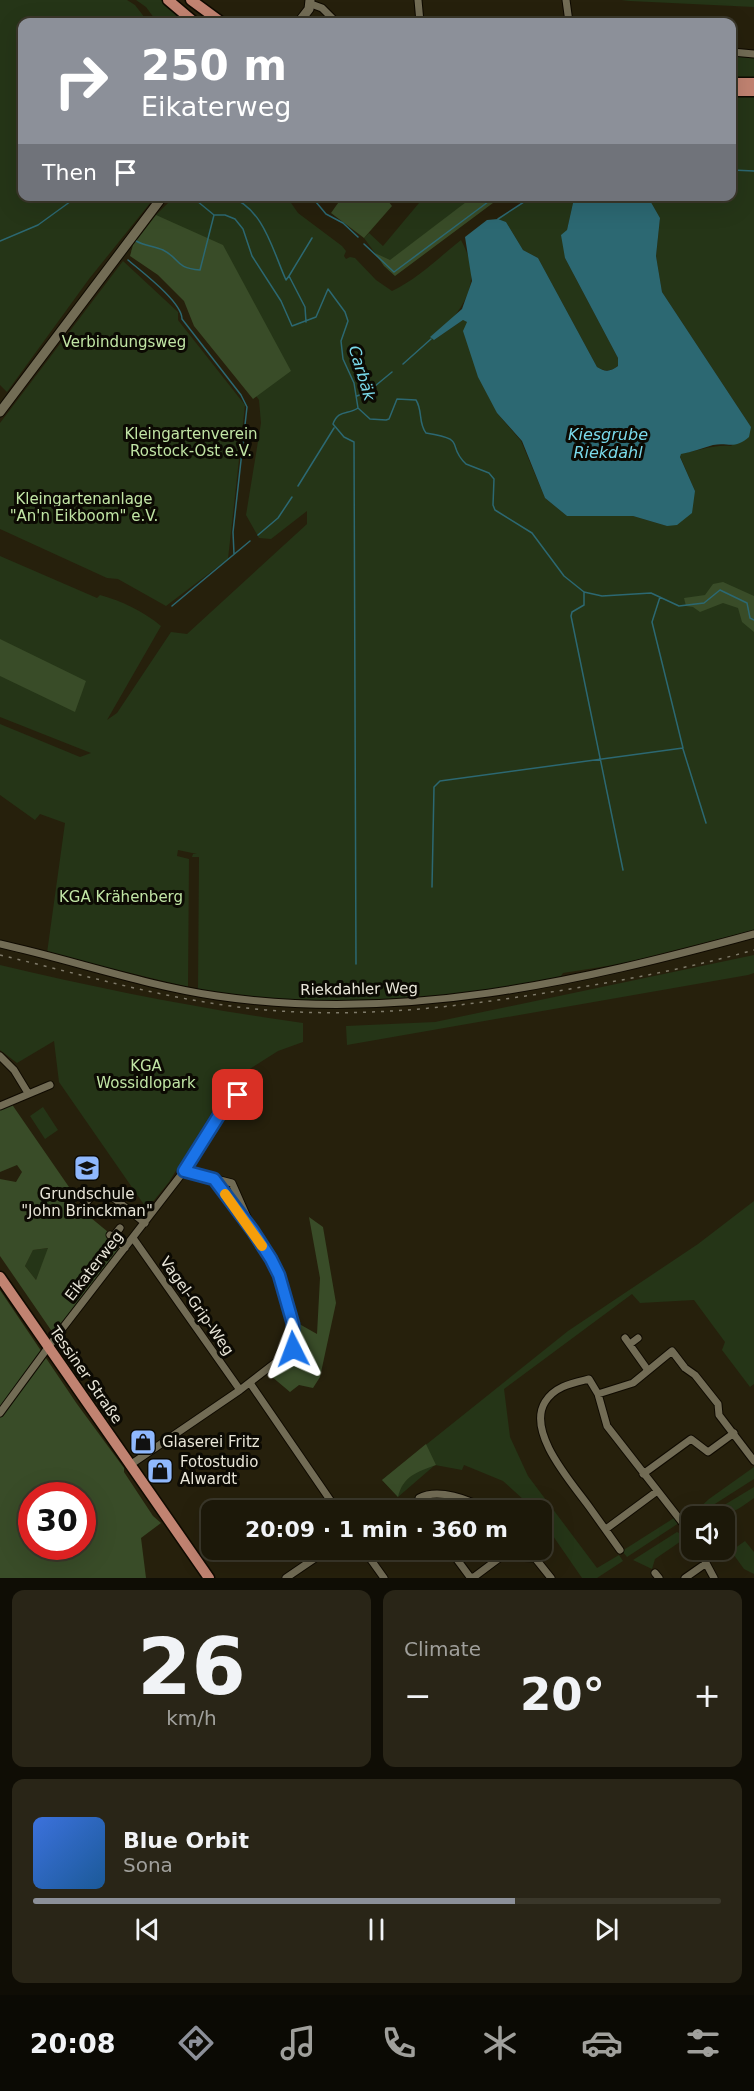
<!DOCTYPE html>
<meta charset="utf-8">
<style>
body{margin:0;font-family:"DejaVu Sans",sans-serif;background:#292517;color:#f1f3f6;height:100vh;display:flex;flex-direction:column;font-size:22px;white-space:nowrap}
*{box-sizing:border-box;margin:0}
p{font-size:20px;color:#a0a09c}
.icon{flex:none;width:33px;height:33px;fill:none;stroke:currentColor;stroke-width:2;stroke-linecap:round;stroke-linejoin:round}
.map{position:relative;height:1578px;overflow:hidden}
.panel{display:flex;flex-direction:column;gap:12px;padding:12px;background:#0f0d05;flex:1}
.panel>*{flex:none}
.top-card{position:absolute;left:18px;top:18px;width:718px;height:183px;border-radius:12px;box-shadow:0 6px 24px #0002,0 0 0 2px #3a372a;background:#8c9099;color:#fff;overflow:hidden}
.fabs{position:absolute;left:681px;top:1506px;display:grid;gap:12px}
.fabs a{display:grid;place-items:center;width:54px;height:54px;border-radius:12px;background:#1c1809;box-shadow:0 6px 24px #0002,0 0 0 2px #3a372a;font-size:30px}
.speed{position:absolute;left:18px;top:1482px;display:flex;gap:12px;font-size:30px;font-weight:700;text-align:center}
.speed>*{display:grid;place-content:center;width:78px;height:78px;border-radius:50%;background:#1c1809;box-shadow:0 6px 24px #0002,0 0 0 2px #3a372a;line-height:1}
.speed .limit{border:9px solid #d22;background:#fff;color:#111}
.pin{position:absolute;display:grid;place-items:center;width:51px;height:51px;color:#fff;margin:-26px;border-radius:12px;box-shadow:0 3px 9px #0006}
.me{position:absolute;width:66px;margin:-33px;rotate:357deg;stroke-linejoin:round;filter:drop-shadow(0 0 4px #0008)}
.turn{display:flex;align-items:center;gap:21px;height:126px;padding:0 24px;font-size:27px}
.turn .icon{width:78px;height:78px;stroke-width:2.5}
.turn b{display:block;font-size:42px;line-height:51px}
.then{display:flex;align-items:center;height:57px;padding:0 24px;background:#0003;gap:12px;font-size:22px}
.big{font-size:45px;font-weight:700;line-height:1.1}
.panel .widget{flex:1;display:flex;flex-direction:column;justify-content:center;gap:9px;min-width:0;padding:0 21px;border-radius:12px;background:#292517}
.panel .dial{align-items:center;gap:0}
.dial b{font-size:78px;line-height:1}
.song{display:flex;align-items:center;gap:18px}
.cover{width:72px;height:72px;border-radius:9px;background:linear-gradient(135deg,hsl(220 70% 55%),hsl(210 70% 35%))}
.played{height:6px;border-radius:3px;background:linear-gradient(90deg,#8c9099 70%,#3a372a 70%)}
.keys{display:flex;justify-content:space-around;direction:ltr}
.heat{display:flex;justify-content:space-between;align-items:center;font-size:33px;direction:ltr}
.panel .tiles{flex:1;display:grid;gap:12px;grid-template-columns:1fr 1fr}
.widget:last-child{grid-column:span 2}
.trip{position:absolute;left:201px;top:1500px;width:351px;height:60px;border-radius:12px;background:#1c1809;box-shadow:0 6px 24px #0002,0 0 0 2px #3a372a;font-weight:700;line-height:60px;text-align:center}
.tab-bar{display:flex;height:96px;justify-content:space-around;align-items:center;background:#0b0a04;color:#a0a09c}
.tab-bar .icon{width:42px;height:42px}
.tab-bar .on{color:#8c9099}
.tab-bar b{font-size:27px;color:#f1f3f6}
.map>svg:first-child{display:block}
.green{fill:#253517}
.forest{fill:#394c28;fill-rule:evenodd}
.water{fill:#2c6872}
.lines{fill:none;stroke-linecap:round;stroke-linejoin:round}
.stream{stroke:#2c6872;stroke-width:1.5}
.street-casing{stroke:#0f0a00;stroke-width:9}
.secondary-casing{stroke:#0f0a00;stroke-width:11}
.primary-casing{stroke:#0f0a00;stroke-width:13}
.street{stroke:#726c55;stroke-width:7}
.secondary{stroke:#726c55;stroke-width:9}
.primary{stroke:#c18371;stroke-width:10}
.rail{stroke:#7f7a69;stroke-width:1.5;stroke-dasharray:3 6;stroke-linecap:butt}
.route-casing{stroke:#114b97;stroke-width:15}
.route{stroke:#1a73e8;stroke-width:10}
.slow{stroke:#f59e0b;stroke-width:10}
.labels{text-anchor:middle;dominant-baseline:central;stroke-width:6;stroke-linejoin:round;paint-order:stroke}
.park-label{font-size:15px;fill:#c1e5a5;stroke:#0c0a03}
.street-label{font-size:15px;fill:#e8e5d8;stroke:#0c0a03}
.poi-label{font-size:15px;fill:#e8e5d8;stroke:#0c0a03;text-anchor:start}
.water-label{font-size:16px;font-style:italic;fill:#7ad9ea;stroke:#0c0a03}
</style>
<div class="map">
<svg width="754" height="1578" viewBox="0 0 754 1578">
<rect width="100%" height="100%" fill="#26200c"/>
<path class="green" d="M0,0H127L135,5L148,22H22V196L155,197L89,279L7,392L0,385Z
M136,0H161L183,22H157L146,7Z
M621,0H754V7L630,1Z
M732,57H754V79L732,78Z
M732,93H754V930L620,964L563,973L561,976L523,985L436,997L384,1001L280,1000L198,990L199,857H192L193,854H197L178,850L177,856L189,859L188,987L47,953L65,823L40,814L35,820L0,795V724L80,757L91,753L0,717V556L97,598L100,595C122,601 143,611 161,626L107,720L117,713L171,632L187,634L307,524V511L271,539L259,538L246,515L261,423L259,400L181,292L131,251L156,215L174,197H287L298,213L342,246L346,251L344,256L346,259L350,257L355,258L376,280L392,291C419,278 438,258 461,240C485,284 463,308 434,340L463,320L467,322L497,413L521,441L545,498L567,516H633L667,526L695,491L680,456L681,453C700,451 713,444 731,446L751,427L662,292L656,256L660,218L648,197L732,196Z
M424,197H474L390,261L375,253L364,238L369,233L383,246Z
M534,197H579L573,203L567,230L565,258L618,358V366C611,371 605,372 597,367L538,258L523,250L506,222L498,219Z
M123,261L178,312V320L245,405L228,559L166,606L118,579L107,578L0,529V423Z
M754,955V973L748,975L347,1045L346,1026L435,1022Z
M0,965C101,989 201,1009 303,1023V1042L278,1051L245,1072L220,1099L169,1182L147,1209L59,1082L54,1041L17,1063L0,1050Z
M43,1107L58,1130L45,1139L30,1116Z
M754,1201V1384L750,1387L722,1350L725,1342L694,1300L640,1303L632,1294L504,1389L510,1437L528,1476L597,1568L619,1555L623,1561L597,1578H582L542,1520V1510H535L503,1481L464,1465L462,1470L435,1465L398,1497L382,1480L568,1331L698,1244Z
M49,1248L36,1280L25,1266L33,1250Z
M754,1467V1479L696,1516H692L690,1521L688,1518L709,1499Z
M754,1487V1498C736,1511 728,1517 706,1516Z
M674,1518L679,1523L627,1557L622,1551Z
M677,1532L687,1537L655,1559L652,1569L633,1560Z
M745,1541L754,1552V1574L744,1569L731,1551Z"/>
<path class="forest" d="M343,196L385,197L392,206L364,238L331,213Z
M474,196L501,197L395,276L384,266L375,253L390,260Z
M156,215L223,245L291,371L253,399L194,326L184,301L158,275L130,256L133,245Z
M723,582L754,596V632L742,622L738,608L723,603L700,612L693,607L686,606L684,598L705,595L713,584Z
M0,639L86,681L75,712L0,676Z
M11,1103L69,1187L66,1189L79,1208L125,1246L56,1332L53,1333L0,1256V1179L16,1182L22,1172L17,1165L0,1172V1108ZM48,1248L36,1280L25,1266L33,1250Z
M309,1217L323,1227L336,1303L320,1377L313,1388L299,1385L290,1392L265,1371L290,1353L294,1321L317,1334L320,1278Z
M0,1290L77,1404L124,1468V1472L153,1516L161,1523L141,1538L146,1578H0ZM32,1496H82V1546H32Z
M426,1444L436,1465C417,1472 403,1476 398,1497L382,1480Z"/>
<path class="water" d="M579,197H648L660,218L656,256L662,292L751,427L749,437C734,450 729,442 713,445C702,448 692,452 681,454L680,457L695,491L692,513L677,525L667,526L633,516H567L545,498L522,441L497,413L478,377L463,331L467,322L463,320L434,340L430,337L462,309L472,281L465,237L487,220L498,219L506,222L523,250L538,258L597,367C605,372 610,372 618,366V358L565,258L561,235L567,230L573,203Z"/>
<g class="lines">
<path class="stream" d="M732,170L754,171
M191,196L214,215H225L235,219L243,229L252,256L281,301L292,326L316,317L328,289L345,312L348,321L341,341L343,359L354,383L358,408L370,419L386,420L389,419L397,399L416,400C423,411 418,423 426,433C469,440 445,444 466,464L489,473L494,479L493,505L495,510L532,533L564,576L584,592L602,596L651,593L679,606L704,603L720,590L747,603L750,618L754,620
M229,196C264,209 272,249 286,280L289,276
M311,196L326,214L343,223L358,237
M498,219L527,200
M0,241L38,225L78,196
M136,241C145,246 154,246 163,250C181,259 174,268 200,270L214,215
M364,244L394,272L496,196
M128,260C142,272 182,302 182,319L241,395L247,407L233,532L234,554
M306,322L305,307L289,276L312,238
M403,364L431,339
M357,396L369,391L392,372
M298,486L334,428
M258,535L278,518L292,497
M584,592V605L572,612L571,616L623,870
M172,606L250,541
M683,749L706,823
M432,887L434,787L440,781L683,748L652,622L660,597
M356,964L354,442L344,437L333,424C338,409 348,415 358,408"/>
<defs>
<path id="street" d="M418,0L420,22
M566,0L569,22
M311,4L322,8L336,22
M732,52L754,54
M0,944C72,960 143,985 217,996C400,1023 578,982 754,934
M0,1056L14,1070L28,1093
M0,1106L50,1085
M184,1171L232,1183L251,1226
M83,1206L90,1198L98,1193L110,1195L145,1223
M110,1235L125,1248
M113,1237L120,1228
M133,1238L240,1390
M625,1338L647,1369
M630,1344L638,1338
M250,1383L337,1510
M598,1394L633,1383L672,1351L685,1368L695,1375L718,1404L719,1415L754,1461
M0,1413L55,1338L184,1171L228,1101L238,1095L247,1099
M130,1465L240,1390L293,1349C296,1338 293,1324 290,1312C276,1258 247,1223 214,1179
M643,1474L691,1439L708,1452L734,1433
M385,1510L387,1509
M423,1510L419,1505V1498C438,1488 470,1499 485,1510
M606,1529L656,1492
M364,1550L384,1578
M450,1550L470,1577H474L510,1550
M518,1550C523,1560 526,1557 535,1558L551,1578
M620,1550C610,1536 600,1522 590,1508C573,1484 526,1433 545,1402C555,1386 573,1383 589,1379L598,1394L607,1426L692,1535
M699,1550L714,1578
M655,1573L659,1578
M286,1578L327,1550
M685,1578L705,1564"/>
<path id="secondary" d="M299,22L309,9L310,0
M0,412L163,196"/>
<path id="primary" d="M168,0L194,22
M191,0L221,22
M732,83H754
M732,91H754
M0,1277L209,1578"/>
</defs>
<use href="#street" class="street-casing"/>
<use href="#secondary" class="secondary-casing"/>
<use href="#primary" class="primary-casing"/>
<use href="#street" class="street"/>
<use href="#secondary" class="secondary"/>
<use href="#primary" class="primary"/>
<path class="rail" d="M0,955C92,977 185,1005 280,1011C370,1017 456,1007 545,993C615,982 686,969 754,950"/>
</g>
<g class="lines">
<defs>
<path id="route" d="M238,1095L228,1101L184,1171L214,1179L253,1231L271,1259L279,1275L293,1324V1349"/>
</defs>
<use href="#route" class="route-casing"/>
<use href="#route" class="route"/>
<path class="slow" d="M225,1194L262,1246"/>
</g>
<defs>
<symbol id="school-square" viewBox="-11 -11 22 22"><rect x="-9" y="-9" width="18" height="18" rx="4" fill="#8fb8fd" stroke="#0c0a03"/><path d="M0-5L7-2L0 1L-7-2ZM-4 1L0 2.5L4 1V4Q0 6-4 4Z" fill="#111"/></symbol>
<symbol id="shop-square" viewBox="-11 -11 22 22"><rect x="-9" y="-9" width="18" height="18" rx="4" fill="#8fb8fd" stroke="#0c0a03"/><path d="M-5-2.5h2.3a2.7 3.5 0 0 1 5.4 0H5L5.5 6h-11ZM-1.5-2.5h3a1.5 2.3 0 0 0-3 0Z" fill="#111"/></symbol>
</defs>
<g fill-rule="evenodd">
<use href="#school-square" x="72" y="1153" width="30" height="30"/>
<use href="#shop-square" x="128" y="1427" width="30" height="30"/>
<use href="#shop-square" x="145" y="1456" width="30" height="30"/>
</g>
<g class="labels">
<g class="park-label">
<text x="124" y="342">Verbindungsweg</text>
<text x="191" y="434">Kleingartenverein<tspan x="191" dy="17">Rostock-Ost e.V.</tspan></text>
<text x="84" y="499">Kleingartenanlage<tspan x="84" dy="17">"An'n Eikboom" e.V.</tspan></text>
<text x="121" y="897">KGA Krähenberg</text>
<text x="146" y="1066">KGA<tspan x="146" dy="17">Wossidlopark</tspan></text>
</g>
<g class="street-label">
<text transform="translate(359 989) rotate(-1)">Riekdahler Weg</text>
<text transform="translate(94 1266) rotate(-52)">Eikaterweg</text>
<text transform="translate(197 1306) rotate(55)">Vagel-Grip-Weg</text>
<text transform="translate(86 1375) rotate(55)">Tessiner Straße</text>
</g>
<g class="poi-label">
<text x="87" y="1194" text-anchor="middle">Grundschule<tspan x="87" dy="17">"John Brinckman"</tspan></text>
<text x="162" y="1442">Glaserei Fritz</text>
<text x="180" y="1462">Fotostudio<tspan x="180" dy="17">Alwardt</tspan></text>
</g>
<g class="water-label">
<text transform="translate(362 373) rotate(73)">Carbäk</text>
<text x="608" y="434">Kiesgrube<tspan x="608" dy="18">Riekdahl</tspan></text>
</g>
</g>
</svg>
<div class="fabs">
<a><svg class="icon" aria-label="sound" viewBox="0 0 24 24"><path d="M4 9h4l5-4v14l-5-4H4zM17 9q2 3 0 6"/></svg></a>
</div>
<div class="speed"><div class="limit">30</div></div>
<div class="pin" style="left:238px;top:1095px;background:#d93025"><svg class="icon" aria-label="arrive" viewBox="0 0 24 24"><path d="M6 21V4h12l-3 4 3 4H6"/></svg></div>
<svg class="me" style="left:293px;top:1349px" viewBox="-20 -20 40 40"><path d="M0-17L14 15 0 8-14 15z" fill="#1a73e8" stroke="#fff" stroke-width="4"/></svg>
<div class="trip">20:09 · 1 min · 360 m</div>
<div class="top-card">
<div class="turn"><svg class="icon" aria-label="right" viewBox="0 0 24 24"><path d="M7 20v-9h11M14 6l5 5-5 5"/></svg><div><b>250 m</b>Eikaterweg</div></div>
<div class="then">Then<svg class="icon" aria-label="arrive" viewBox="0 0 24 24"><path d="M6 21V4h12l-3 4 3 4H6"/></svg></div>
</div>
</div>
<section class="panel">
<div class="tiles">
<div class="widget dial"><b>26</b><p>km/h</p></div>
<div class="widget"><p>Climate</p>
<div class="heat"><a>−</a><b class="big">20°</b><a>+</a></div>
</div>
<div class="widget">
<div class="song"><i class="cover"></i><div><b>Blue Orbit</b><p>Sona</p></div></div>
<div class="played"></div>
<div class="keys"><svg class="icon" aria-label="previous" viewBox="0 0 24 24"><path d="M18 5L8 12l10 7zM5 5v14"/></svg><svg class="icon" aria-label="pause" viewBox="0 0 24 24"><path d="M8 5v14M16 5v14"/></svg><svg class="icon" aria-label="next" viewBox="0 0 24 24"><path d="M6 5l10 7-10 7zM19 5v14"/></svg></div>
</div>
</div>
</section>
<nav class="tab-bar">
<b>20:08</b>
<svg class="icon on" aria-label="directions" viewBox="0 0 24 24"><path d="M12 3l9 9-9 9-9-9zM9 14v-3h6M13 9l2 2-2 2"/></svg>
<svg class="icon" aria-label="music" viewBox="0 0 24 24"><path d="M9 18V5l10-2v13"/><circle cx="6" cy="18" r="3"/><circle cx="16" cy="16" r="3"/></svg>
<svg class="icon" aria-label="phone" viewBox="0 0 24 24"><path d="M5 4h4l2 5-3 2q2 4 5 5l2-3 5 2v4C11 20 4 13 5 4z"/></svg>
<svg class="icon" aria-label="climate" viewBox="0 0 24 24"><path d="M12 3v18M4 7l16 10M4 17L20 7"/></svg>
<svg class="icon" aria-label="car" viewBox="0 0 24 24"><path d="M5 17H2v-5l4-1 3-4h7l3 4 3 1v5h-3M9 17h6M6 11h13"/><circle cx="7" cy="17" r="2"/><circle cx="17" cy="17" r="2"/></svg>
<svg class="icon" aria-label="filters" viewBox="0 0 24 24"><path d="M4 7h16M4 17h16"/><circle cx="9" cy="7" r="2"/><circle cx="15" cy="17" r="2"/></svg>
</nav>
